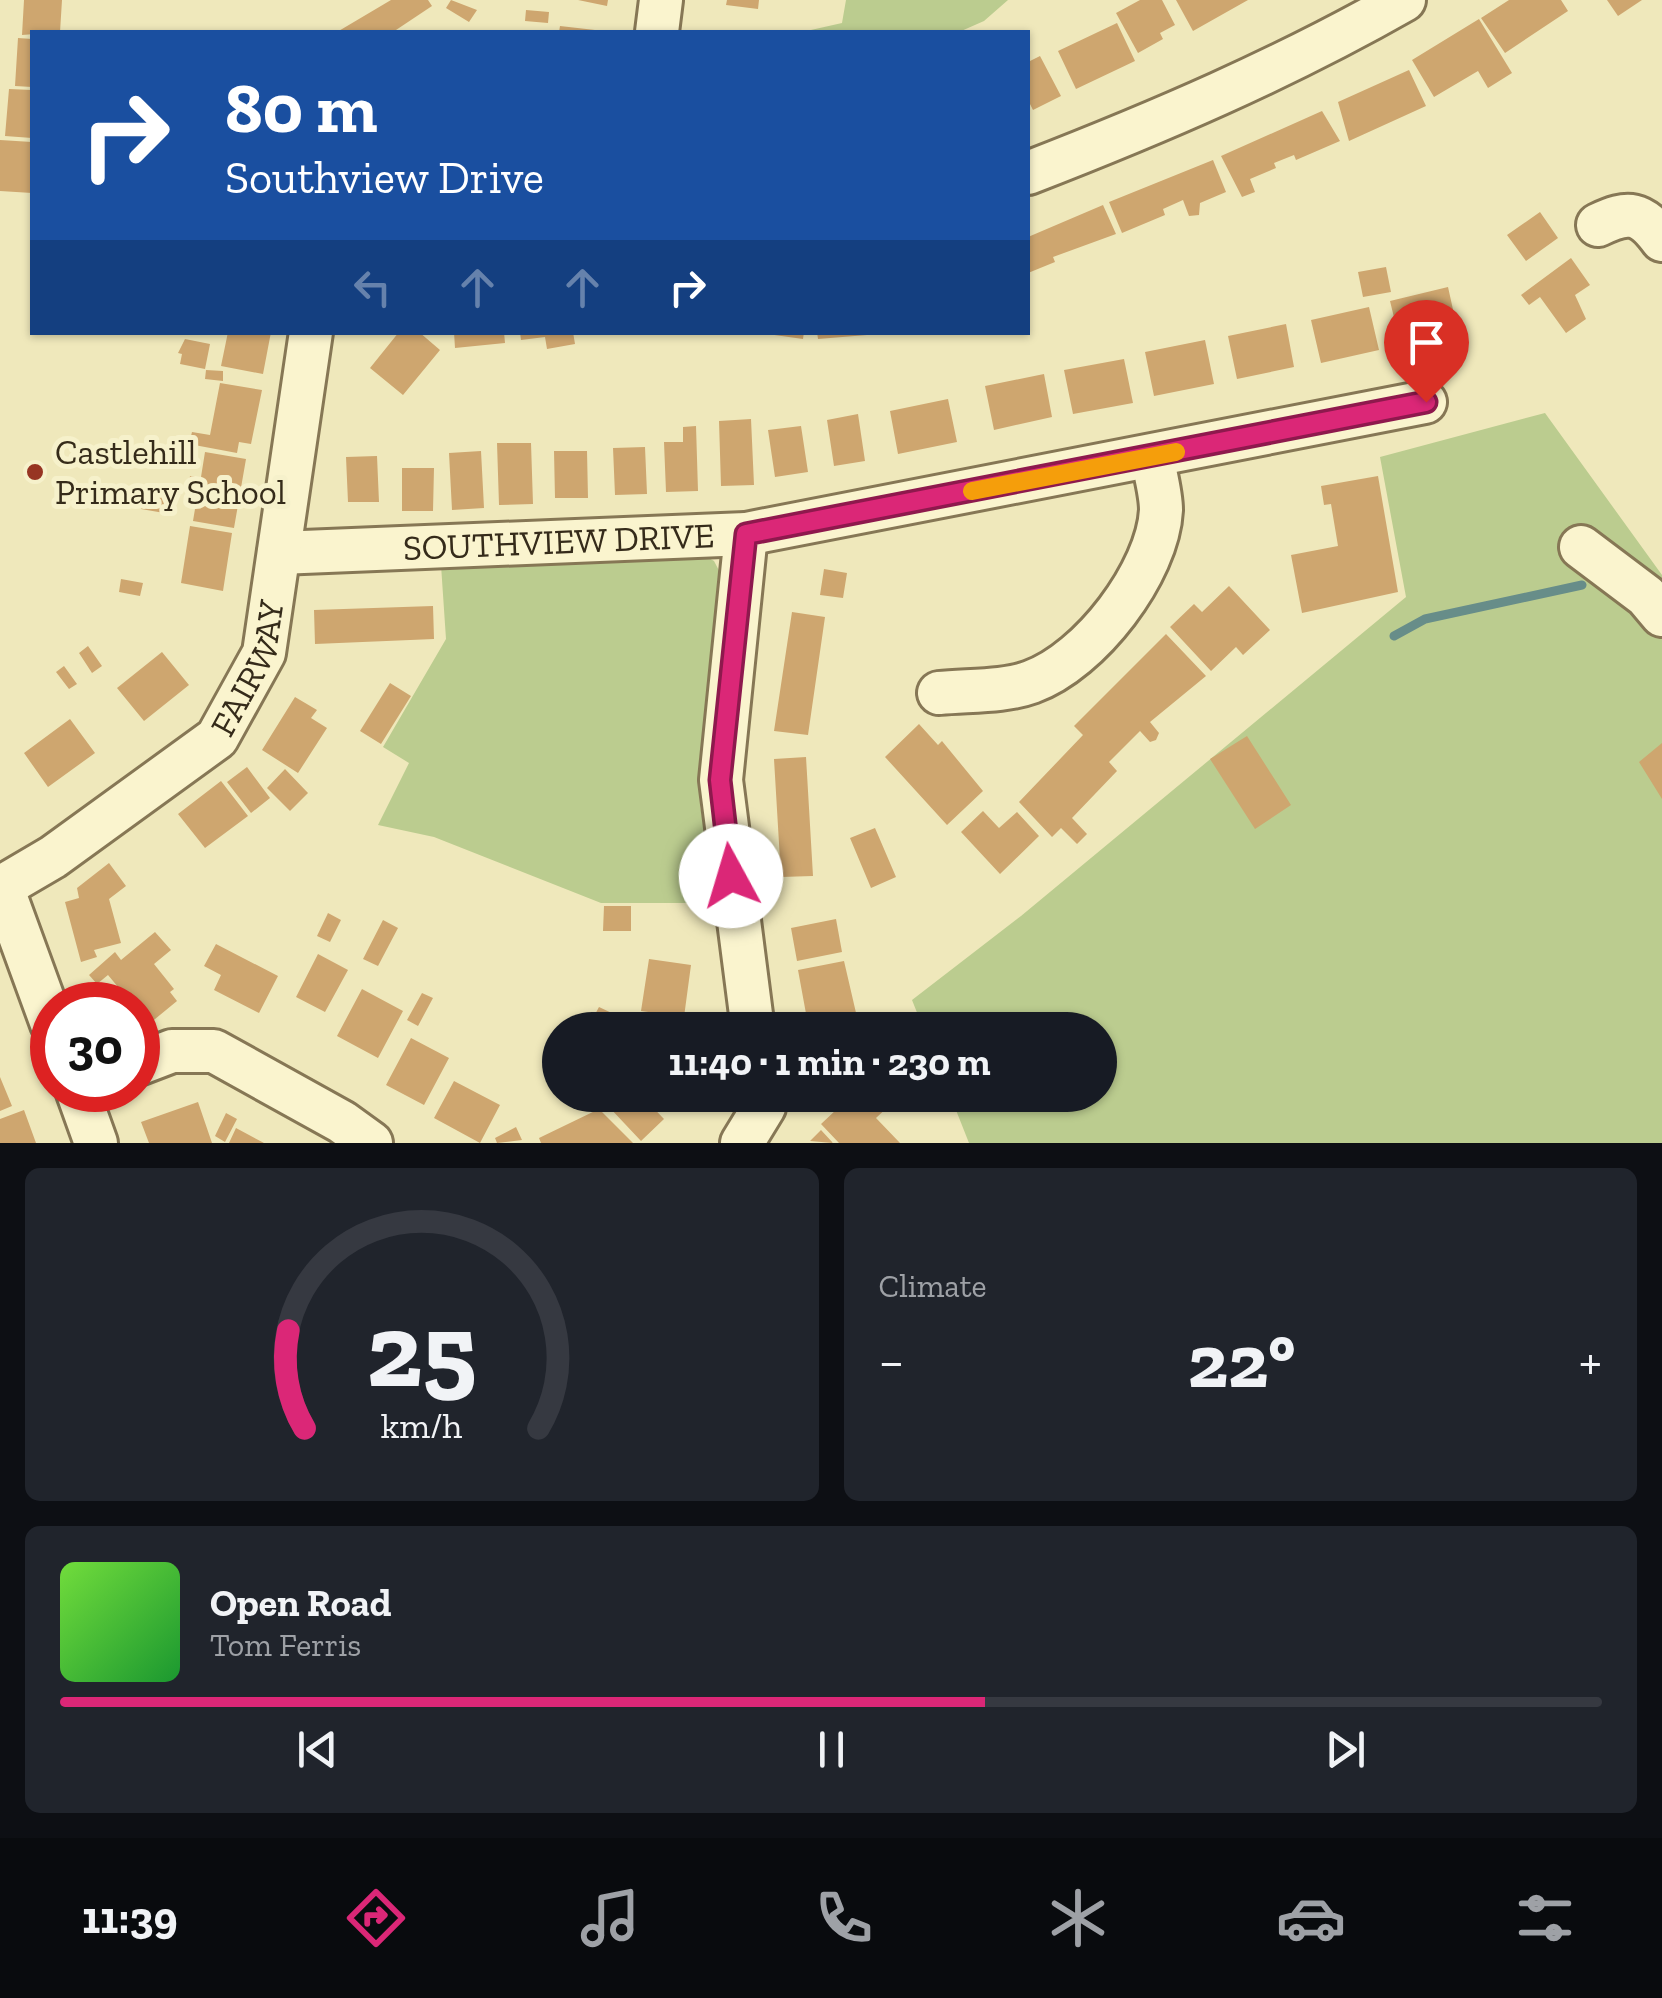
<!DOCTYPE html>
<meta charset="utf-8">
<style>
body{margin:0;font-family:"Zilla Slab",serif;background:#20242c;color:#f1f3f6;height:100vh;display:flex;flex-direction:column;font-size:38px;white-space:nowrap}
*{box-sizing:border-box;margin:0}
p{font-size:32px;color:#9ea1a6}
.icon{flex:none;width:55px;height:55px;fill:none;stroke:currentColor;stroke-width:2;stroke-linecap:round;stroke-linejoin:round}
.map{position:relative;height:1143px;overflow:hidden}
.side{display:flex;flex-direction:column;gap:25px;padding:25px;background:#0d0f14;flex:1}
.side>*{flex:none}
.hud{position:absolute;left:30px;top:30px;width:1000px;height:305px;border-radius:0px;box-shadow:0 2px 8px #0004;background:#1a4fa0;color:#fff;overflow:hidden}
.speed{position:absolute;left:30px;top:982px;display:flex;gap:20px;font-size:50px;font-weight:700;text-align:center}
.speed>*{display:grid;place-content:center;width:130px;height:130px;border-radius:50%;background:#171b24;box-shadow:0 2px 8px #0004;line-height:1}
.speed .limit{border:15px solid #d22;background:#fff;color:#111}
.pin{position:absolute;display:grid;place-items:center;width:85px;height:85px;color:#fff;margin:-102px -42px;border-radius:50% 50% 50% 0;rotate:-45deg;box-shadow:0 0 10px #0007}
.pin .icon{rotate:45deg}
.me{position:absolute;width:110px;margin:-55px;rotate:354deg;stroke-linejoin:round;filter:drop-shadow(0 0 8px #0008)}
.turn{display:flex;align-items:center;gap:35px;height:210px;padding:0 30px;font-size:45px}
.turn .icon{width:130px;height:130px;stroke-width:2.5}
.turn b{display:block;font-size:70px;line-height:85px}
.lanes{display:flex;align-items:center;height:95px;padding:0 30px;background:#0003;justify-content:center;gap:50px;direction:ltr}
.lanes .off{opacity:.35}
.big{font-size:75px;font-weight:800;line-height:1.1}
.side .widget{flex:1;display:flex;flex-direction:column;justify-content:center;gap:15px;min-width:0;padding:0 35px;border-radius:15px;background:#20242c}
.side .dial{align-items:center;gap:0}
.dial svg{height:260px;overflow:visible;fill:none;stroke:#363941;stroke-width:7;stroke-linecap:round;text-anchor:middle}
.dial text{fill:#f1f3f6;stroke:none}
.song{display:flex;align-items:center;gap:30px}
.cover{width:120px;height:120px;border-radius:15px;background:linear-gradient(135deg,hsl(100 70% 55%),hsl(130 70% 35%))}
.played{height:10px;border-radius:5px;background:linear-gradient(90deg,#db2777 60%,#363941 60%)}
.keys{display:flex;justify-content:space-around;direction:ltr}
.heat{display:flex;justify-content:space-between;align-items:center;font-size:55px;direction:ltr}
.side .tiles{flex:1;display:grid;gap:25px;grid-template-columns:1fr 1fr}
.widget:last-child{grid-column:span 2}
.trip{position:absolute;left:542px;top:1012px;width:575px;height:100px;border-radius:50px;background:#171b24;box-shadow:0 2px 8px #0004;font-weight:800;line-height:100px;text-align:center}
.tabs{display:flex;height:160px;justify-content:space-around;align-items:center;background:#090b0e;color:#9ea1a6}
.tabs .icon{width:70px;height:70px}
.tabs .active{color:#db2777}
.tabs b{font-size:45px;color:#f1f3f6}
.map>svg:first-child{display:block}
.green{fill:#bbcc8f}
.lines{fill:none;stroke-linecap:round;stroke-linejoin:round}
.stream{stroke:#678d89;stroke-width:9}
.building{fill:#cea66f}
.minor-casing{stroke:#867755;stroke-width:48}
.minor{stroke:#faf4ce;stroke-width:42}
.route-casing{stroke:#8e194d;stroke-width:25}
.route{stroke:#db2777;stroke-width:18}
.slow{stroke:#f59e0b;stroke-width:18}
.poi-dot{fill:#973523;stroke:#f6f1cb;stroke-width:4}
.labels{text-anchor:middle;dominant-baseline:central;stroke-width:10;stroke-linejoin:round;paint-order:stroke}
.poi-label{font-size:35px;fill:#352b1a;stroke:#f6f1cb;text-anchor:start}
.street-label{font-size:35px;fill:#352b1a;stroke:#f6f1cb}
</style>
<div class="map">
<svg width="1662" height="1143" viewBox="0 0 1662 1143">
<rect width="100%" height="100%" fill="#efe8bb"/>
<path class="green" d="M846,0H1008L984,21L959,32H802L842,23Z
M1545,413L1662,575V1143H969L950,1095H1100V1030H924L912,1000L1021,916L1406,597L1380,457Z
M700,553L714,561L726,584L699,763L700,805L717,903H601L434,837L378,825L409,763L383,747L446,639L441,565Z"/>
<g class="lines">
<path class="stream" d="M1394,636L1425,619L1582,585"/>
</g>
<path class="building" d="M24,0H62L60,32L22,35Z
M391,0H428L432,6L393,32H337Z
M451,0L477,10L469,22L446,8Z
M578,0H608L607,6Z
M727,0H759L758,9L726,5Z
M1140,0H1162L1175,25L1160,33L1163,39L1138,53L1116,13Z
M1176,0H1248L1193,31Z
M1509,0H1561L1568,11L1505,53L1481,18Z
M1607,0H1642L1618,16Z
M526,10L549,12L548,23L525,21Z
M1479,19L1512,73L1488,88L1478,71L1434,97L1412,60Z
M1117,23L1135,61L1076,89L1058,51Z
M560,26L595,30V32H559Z
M18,38L32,39V87L15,86Z
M1040,56L1061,96L1033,110L1028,100V62Z
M1409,70L1426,106L1349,141L1338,102Z
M9,89L32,90V138L5,136Z
M1322,111L1340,141L1296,160L1294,155L1274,163L1276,168L1250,179L1255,192L1242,197L1221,156Z
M0,140L32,142V193L0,191Z
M1213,160L1226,192L1200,203L1199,215L1189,216L1183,200L1163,209L1165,215L1122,233L1109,202Z
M1103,205L1116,234L1053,257L1055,262L1028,273V237Z
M1540,212L1558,238L1526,261L1507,235Z
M1571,258L1590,285L1575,295L1586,319L1566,333L1540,297L1529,305L1521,295Z
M1386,267L1391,292L1363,297L1358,272Z
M1448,287L1458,332L1401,346L1390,301Z
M1369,307L1379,350L1321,363L1311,320Z
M1286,324L1294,367L1237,379L1228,336Z
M228,332H271L263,374L221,366Z
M399,332H419L440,350L403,395L370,368Z
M454,332H504L505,343L455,348Z
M520,332H573L575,344L547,349L545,337L521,340Z
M754,332H804L803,339Z
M817,332H867V335L818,339Z
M185,339L210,344L205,369L180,364L182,354L178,353Z
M1205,340L1214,384L1154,396L1145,352Z
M1124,359L1133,403L1073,414L1064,370Z
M206,370L223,371V381L205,379Z
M1044,374L1052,417L994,430L985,386Z
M220,383L262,390L251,444L239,442L237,453L189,444L192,432L210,435Z
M948,399L957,442L898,454L890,411Z
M858,414L865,461L834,466L827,420Z
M751,419L754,485L721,486L719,421Z
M696,426L698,491L666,492L664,442H683V427Z
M801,426L808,472L775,477L768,430Z
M497,443H531L533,504L499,505Z
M645,447L647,494L615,495L613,448Z
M481,451L484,508L452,510L449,453Z
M554,451H587L588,498H555Z
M205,452L246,459L234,528L193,521L197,497L187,495L190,476L201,477Z
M377,456L379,502H348L346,457Z
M402,468H434L433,511H402Z
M1378,476L1398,592L1302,613L1291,555L1338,546L1331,504L1324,505L1321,486Z
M144,493L172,498L170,514L141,509Z
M190,526L232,533L223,591L181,583Z
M824,569L847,573L843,598L820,595Z
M121,579L143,583L140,596L119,592Z
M1229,586L1270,630L1243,655L1236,647L1211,671L1170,627L1194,604L1202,612Z
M433,606L434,639L315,644L314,610Z
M792,612L825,617L808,735L774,731Z
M1166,634L1206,676L1150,722L1159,733L1156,740L1150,742L1140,731L1109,762L1117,771L1072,818L1087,834L1077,844L1061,828L1052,837L1019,802L1083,735L1074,726Z
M88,646L102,666L92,673L79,653Z
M162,652L189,685L144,721L117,688Z
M64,666L77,684L69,689L56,672Z
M390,683L411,696L381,744L360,731Z
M295,697L317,710L311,718L327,728L298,773L262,750Z
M70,719L95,753L48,787L24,753Z
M919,724L938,745L942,741L983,791L947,825L885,757Z
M1247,736L1291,805L1255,829L1210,759Z
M1662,743V799L1639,762Z
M806,757L813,876L781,877L774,759Z
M247,767L270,798L251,813L227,782Z
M285,769L308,793L290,811L267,788Z
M221,781L248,816L205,848L178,814Z
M983,811L999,828L1017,812L1039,836L1000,874L961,832Z
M875,828L896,877L871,888L850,838Z
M109,863L126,886L109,899L121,943L94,950L97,957L81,962L65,902L79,898L77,888Z
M604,906H631V931H603Z
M328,913L341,920L330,942L317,936Z
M836,919L842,952L797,961L791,928Z
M383,920L398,928L378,966L363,959Z
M155,932L171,950L154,964L174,989L170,992L177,1001L149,1024L108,975L97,984L89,975L115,952L121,960Z
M216,944L278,976L259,1013L214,990L221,975L204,966Z
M318,954L348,970L325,1012L296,997Z
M649,959L691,965L684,1017L641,1011Z
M844,961L860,1030H802L800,1023L836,1014L807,1019L798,970Z
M362,989L403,1011L378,1058L337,1036Z
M422,993L433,998L418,1026L407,1020Z
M599,1007L616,1015L609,1028L592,1020Z
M411,1038L449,1058L424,1105L386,1085Z
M0,1077L12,1106L0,1111Z
M454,1081L500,1105L480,1143L434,1118Z
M622,1095H641L664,1119L641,1141L609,1107Z
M852,1095H886L893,1102L876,1118L900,1143H839L821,1124Z
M198,1102L212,1143H149L141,1122Z
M599,1109L633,1143H541L539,1138Z
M24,1110L36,1143H0V1119Z
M226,1113L237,1119L225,1142L215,1136Z
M516,1127L522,1140L497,1143L495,1138Z
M236,1128L264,1143H229Z
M821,1130L833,1143L810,1141Z"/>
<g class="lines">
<defs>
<g id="minor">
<path d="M657,32L661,0"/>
<path d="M1028,173C1157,123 1283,69 1404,0"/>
<path d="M1598,225C1629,210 1641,212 1662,240"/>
<path d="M746,534L721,780L753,1030"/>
<path d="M1581,547L1646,596L1662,615"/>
<path id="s1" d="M279,553L746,534L1425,402"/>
<path d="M939,693C967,690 1004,692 1031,682C1090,661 1158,572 1161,510C1161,493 1155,473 1152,456"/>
<path d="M2,887L52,1024"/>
<path id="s2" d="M0,888L53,857L217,738L264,653L311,332"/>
<path d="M138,1064L172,1051H214L342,1122L371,1143"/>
<path d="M77,1090L96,1143"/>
<path d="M742,1143L764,1107L762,1095"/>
</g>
</defs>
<use href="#minor" class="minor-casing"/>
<use href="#minor" class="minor"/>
</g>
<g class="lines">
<defs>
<path id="route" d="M731,876L720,780L746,534L1426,402"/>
</defs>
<use href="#route" class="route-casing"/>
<use href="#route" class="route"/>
<path class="slow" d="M972,491L1176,452"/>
</g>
<circle class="poi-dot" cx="35" cy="472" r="10"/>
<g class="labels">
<g class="poi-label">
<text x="55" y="452">Castlehill<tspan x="55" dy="40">Primary School</tspan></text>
</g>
<g class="street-label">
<text stroke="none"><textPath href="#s1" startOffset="280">SOUTHVIEW DRIVE</textPath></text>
<text stroke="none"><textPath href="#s2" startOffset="342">FAIRWAY</textPath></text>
</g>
</g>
</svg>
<div class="speed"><div class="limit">30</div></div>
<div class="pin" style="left:1426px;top:402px;background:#d93025"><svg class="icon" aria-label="arrive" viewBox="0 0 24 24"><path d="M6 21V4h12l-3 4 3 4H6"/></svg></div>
<svg class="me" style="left:731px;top:876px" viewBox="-20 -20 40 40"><circle r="19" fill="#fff"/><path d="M0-13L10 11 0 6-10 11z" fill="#db2777"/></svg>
<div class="trip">11:40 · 1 min · 230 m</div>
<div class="hud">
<div class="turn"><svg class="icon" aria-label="right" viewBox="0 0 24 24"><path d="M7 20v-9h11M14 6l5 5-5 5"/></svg><div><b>80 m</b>Southview Drive</div></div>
<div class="lanes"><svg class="icon off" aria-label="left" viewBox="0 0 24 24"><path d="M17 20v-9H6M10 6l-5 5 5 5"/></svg><svg class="icon off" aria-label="ahead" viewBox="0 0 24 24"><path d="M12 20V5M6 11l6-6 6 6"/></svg><svg class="icon off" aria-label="ahead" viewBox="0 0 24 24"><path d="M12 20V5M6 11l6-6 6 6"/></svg><svg class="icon" aria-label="right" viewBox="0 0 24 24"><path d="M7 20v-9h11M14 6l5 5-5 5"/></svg></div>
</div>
</div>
<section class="side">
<div class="tiles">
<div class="widget dial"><svg viewBox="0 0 100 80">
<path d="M14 69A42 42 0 1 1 86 69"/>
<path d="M14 69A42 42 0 0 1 9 39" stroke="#db2777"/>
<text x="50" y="56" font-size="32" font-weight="700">25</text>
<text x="50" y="72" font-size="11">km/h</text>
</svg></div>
<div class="widget"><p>Climate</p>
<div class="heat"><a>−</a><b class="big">22°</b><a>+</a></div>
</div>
<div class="widget">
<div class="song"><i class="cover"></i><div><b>Open Road</b><p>Tom Ferris</p></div></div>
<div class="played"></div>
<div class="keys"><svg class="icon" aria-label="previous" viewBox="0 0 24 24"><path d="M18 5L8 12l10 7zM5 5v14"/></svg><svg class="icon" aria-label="pause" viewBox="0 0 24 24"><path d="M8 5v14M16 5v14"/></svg><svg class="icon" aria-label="next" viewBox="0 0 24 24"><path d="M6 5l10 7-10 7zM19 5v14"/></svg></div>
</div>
</div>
</section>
<nav class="tabs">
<b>11:39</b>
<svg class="icon active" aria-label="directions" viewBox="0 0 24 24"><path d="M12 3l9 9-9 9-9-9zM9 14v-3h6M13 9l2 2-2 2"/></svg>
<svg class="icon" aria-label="music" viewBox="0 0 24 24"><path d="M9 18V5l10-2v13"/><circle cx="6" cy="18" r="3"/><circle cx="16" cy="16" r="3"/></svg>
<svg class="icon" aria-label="phone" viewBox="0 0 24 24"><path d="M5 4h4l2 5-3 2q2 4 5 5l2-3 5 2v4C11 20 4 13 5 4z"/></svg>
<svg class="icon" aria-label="climate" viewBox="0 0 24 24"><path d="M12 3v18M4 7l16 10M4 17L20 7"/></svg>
<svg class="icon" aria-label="car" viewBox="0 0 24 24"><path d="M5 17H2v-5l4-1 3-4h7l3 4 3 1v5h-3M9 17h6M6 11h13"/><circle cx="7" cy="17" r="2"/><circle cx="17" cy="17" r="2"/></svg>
<svg class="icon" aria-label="filters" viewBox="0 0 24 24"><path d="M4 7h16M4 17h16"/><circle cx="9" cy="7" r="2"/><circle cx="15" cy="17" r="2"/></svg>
</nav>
